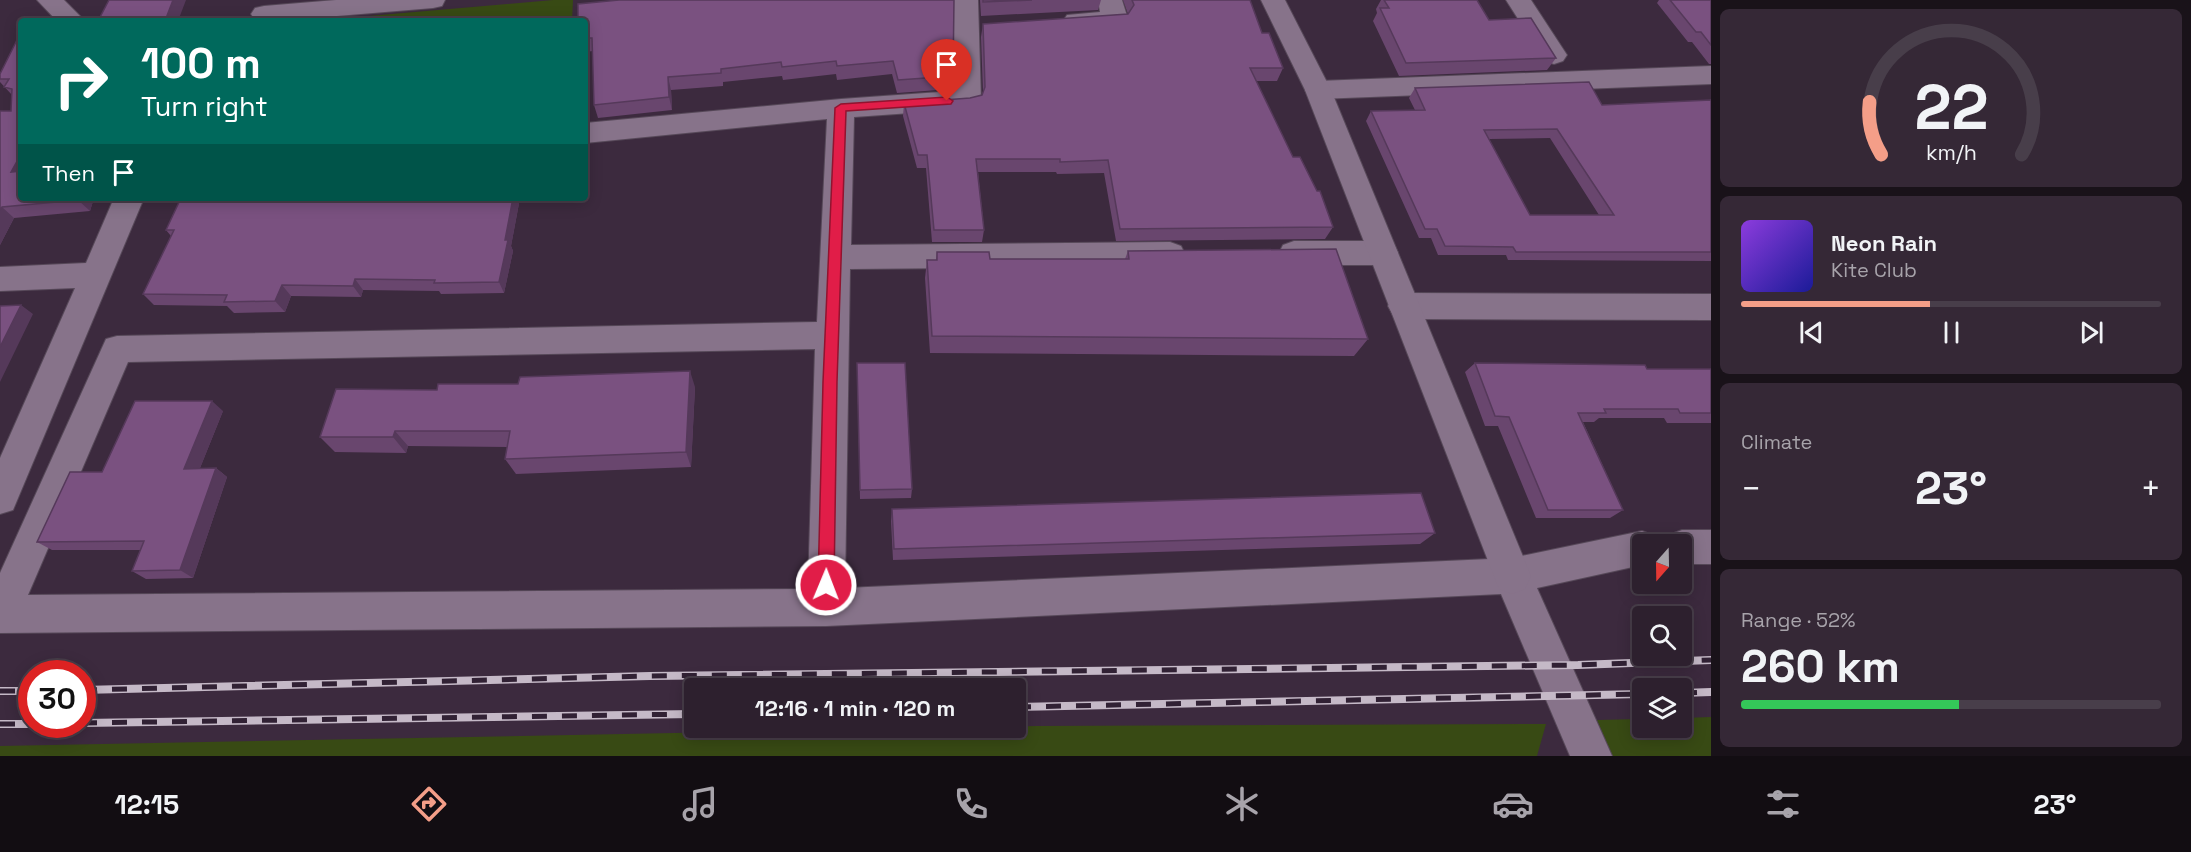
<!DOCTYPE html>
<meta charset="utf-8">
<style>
body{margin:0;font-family:"Space Grotesk",sans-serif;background:#352836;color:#f1f3f6;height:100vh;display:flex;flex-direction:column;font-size:22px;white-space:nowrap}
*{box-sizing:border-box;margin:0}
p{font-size:20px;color:#a7a3aa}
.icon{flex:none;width:33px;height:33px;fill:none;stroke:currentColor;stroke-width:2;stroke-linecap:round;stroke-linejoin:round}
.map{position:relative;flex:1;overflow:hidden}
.drawer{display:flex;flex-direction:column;gap:9px;padding:9px;background:#191219;width:480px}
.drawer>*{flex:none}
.top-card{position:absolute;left:18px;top:18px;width:570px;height:183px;border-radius:6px;box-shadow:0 3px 15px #0003,0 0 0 2px #483e4a;background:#00695c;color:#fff;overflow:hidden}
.needle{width:39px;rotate:200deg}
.fabs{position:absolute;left:1632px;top:534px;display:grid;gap:12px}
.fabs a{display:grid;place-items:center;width:60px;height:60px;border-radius:6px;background:#2d202e;box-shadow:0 3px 15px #0003,0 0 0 2px #483e4a;font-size:30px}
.speed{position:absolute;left:18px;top:660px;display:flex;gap:12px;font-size:30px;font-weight:700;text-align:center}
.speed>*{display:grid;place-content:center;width:78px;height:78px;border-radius:50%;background:#2d202e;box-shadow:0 3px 15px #0003,0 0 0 2px #483e4a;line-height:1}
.speed .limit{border:9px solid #d22;background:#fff;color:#111}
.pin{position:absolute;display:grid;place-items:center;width:51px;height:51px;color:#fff;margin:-62px -26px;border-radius:50% 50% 50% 0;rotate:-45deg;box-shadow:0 0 6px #0007}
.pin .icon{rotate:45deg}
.me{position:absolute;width:66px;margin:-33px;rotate:1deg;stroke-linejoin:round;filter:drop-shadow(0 0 4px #0008)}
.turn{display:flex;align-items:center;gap:21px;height:126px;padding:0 24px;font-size:27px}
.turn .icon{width:78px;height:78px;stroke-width:2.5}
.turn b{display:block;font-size:42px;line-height:51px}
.then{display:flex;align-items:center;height:57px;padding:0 24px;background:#0003;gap:12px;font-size:22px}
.big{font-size:45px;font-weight:700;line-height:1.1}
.drawer .widget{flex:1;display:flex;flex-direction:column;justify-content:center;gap:9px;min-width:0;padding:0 21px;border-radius:9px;background:#352836}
.drawer .dial{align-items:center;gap:0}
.dial svg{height:156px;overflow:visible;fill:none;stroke:#483e4a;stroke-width:7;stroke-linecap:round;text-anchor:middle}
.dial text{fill:#f1f3f6;stroke:none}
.song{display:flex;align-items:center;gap:18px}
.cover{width:72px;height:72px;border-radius:9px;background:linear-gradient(135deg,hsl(270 70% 55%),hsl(240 70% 35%))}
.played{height:6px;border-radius:3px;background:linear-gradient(90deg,#f49e88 45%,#483e4a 45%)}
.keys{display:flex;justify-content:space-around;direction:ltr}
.heat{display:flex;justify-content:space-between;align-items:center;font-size:33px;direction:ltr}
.charge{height:9px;border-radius:4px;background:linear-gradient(90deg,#34c759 52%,#483e4a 0)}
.trip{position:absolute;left:684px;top:678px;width:342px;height:60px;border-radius:6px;background:#2d202e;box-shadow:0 3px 15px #0003,0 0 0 2px #483e4a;font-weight:700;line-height:60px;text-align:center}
.tab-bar{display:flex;height:96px;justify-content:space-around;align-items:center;background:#120d12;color:#a7a3aa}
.tab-bar .icon{width:42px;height:42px}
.tab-bar .active{color:#f49e88}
.tab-bar b{font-size:27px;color:#f1f3f6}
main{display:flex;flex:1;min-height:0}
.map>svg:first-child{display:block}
.green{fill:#384a14}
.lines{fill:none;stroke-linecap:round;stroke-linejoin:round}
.minor-casing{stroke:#564858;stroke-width:2}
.tertiary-casing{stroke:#564858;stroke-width:2}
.minor{fill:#87738a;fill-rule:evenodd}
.tertiary{fill:#87738a;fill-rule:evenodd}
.rail-casing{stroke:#c5b9c7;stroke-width:8}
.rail{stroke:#312134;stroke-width:5;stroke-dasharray:15;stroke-linecap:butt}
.wall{fill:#69466e;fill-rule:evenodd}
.shaded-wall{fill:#55395a}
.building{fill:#7a5180;stroke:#55395a;stroke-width:1.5;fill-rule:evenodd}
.route{fill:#e11d48;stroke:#92132f;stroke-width:1.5}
</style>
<main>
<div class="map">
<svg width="1711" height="756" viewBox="0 0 1711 756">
<rect width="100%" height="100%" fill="#3c2a3e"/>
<path class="green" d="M553,0H573L572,21H311Z
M1711,717V756H1612L1597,720L1642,719V728H1682V718Z
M1546,724L1537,756H0V746L1037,726Z"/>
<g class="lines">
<defs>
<path id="minor" d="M37,0H64L85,21H57Z
M336,0H445L442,6L433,8L277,21L255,20L251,14L255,8L264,6Z
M954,0H978L981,100L978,107L968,109L854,117L851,245L1170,242L1181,246L1185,254L1181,262L1170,266L850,269L845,588L1512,558L1642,531L1655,536L1659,544H1642V565L1537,588L1612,756H1570L1501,594L826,626L0,633V573L106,339L117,336L817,322L827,119L585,143V123L841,99L954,91ZM815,349L808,589L28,595L128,362Z
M1098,0H1122L1128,19L1124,25L1076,29L1067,27L1063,21L1067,15L1100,12Z
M1506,0H1531L1567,55L1563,61L1554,64L1545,61Z
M1711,66V84L1318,99L1309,97L1305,90L1309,83L1318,81Z
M114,198H144L13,510L0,514V458L75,288L0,291V267L86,263Z
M1294,241H1383L1394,245L1398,253L1394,261L1383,265H1294L1283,261L1279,253L1283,245Z
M1404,293L1711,294V320L1404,319L1393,315L1388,306L1393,297Z
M1682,530H1711V564H1682V544H1665L1669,535Z"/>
<path id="tertiary" d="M1261,0H1285L1331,90L1531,576L1525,589L1512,594L1499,589L1305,90Z"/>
</defs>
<use href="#minor" class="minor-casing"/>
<use href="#tertiary" class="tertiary-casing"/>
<use href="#minor" class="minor"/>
<use href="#tertiary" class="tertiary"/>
<defs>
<path id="rail" d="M82,690L650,676L1578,665L1711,660
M0,691H32
M1682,693L1711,692
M1016,707L1642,694
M82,723L694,714
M0,724H32"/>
</defs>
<use href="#rail" class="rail-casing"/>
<use href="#rail" class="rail"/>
</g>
<path class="wall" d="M954,0L953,76L952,89L897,93L892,74L837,80L836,74L783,80L782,76L723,82V86L671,90L672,110L598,118L594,105L593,51L585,52V21Z
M980,0H1101L1098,10L981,16Z
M1123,0H1250L1262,33L1283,68L1277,81H1256L1293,157L1333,227L1325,239L1116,241L1104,173L1057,174L1056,172H978L984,230L982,242H932L926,168H917L903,116L904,103L970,98L982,95L983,92L981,37L983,24L1128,14Z
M1381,0H1477L1489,20L1556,58L1547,70L1399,76L1373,21L1377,13L1376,9Z
M1659,0H1711V64H1709L1692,42H1688L1657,3Z
M21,32V198H94L90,211L14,218L0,245V111H11L12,95L0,82V74Z
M1415,88L1602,105L1711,100V261L1508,260L1506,255H1438L1431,238H1419L1366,121L1371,111L1415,110L1409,98ZM1550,138L1599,215H1530L1489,139Z
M181,198H520L511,246L513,251L504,293L441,294L439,291L363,290L361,297L291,296L285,312L234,313L227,306L154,305L143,294L171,236L166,230Z
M1128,251L1368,339L1354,356L930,353L925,278L927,260H936L937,252L990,259H1125Z
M857,363L912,489L911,498L860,499Z
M1475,363L1647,369H1711V423H1667L1664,418H1599L1594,422H1583L1623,510L1610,518H1536L1498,426H1485L1465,372Z
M695,387L691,467L516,474L505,459L508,447L408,446L406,453L335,452L320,437L437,390Z
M223,411L200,468H216L227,477L193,578L146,579L132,571L141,550H52L37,542L102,472Z
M892,509L1435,533L1420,544L893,560L891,521Z"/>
<path class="shaded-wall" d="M173,0H186L178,21H165Z
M668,77L671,90L672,110L669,97Z
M21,154V181L11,172Z
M79,198H94L90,211L78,200Z
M513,198H520L511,246L513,251L504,293L499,282L505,240Z
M2,207L14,218L0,245V210Z
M355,279L363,290L361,297L353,286Z
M282,285L291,296L285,312L275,301Z
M21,305L33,314L0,382V347Z
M690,371L695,387L691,467L686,452Z
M212,401L223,411L196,478L184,469Z
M395,431L408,446L406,453L393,437Z
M216,468L227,477L193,578L180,570Z"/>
<path class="building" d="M109,0H173L165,21H98Z
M619,0H954L953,76L898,80L893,61L837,66L836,61L782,67L781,62L721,69V73L668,77L669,97L594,105L592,38H585V21H578V4Z
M983,0H1032L983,2Z
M1132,0H1250L1262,33H1269L1283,68H1250L1293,157H1300L1317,191H1320L1333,227L1120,229L1108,160L1060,162V159H976L984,230H934L927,155H918L904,103L970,98L982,95L985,87L983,24L1128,14L1134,5Z
M1384,0H1477L1489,20L1531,18L1556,58L1406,63L1380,8H1389Z
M1670,0H1711V45L1701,32H1696Z
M21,32V154L11,172L21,171V198H79L78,200L2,207L0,210V111H11L12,89L4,87L9,79H0V74Z
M1589,82L1602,105L1711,100V252H1516L1513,247L1445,246L1437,229H1425L1371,111L1425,110L1415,88ZM1557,129L1614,215H1530L1484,130Z
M181,198H513L505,240H508L499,282L434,283L435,280L355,279L353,286L282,285L275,301L224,302L227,295L143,294L174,230H166Z
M1336,249L1368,339L932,336L927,260H937V252H989L990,259H1129L1128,251Z
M21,305L0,347V306Z
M857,363H905L912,489L860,490Z
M1475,363L1645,365L1647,369H1711V413H1680L1678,409H1604L1606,413H1578L1623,510H1548L1509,417L1495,416Z
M690,371L686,452L505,459L510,431H395L393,437H320L336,389L437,390L438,384H518L520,377Z
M135,401H212L184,469L216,468L180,570L132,571L144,541L37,542L70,472H102Z
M1421,493L1435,533L894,549L892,509Z"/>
<path class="route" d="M947,97L953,101L951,104L846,111L837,382L834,585L832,590L826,592L821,590L818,585L823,382L835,108L841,104Z"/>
</svg>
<div class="fabs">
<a><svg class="needle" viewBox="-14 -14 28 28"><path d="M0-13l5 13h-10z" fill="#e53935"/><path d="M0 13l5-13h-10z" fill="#a7a3aa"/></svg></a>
<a><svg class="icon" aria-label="search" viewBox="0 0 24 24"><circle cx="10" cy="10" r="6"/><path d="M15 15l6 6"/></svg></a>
<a><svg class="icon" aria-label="layers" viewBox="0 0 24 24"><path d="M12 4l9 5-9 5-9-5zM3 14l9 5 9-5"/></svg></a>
</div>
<div class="speed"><div class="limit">30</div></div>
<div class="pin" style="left:947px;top:101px;background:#d93025"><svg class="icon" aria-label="arrive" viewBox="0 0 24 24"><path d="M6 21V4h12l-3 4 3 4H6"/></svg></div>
<svg class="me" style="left:826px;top:585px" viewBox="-20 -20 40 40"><circle r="17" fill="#e11d48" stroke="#fff" stroke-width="3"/><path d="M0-11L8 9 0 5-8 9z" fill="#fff"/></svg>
<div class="trip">12:16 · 1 min · 120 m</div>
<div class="top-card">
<div class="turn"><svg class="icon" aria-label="right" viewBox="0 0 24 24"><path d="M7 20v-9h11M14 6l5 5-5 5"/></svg><div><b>100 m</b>Turn right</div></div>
<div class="then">Then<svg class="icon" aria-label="arrive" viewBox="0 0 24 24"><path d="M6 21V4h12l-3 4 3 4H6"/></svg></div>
</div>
</div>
<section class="drawer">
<div class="widget dial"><svg viewBox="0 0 100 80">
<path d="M14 69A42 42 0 1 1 86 69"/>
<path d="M14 69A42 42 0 0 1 8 42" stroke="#f49e88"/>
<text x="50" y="56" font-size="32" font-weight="700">22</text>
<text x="50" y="72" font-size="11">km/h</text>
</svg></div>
<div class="widget">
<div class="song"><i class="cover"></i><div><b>Neon Rain</b><p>Kite Club</p></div></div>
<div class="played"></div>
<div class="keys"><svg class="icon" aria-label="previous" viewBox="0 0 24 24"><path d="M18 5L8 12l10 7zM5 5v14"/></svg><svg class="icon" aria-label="pause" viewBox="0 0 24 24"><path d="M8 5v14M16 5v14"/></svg><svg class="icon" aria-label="next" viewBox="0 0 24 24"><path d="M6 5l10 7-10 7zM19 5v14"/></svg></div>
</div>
<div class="widget"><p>Climate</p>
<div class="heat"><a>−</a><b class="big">23°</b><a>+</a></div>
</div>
<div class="widget"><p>Range · 52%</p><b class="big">260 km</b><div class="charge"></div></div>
</section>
</main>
<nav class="tab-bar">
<b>12:15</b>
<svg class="icon active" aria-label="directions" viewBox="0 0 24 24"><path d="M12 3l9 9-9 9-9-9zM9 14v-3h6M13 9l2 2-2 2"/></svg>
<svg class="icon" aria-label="music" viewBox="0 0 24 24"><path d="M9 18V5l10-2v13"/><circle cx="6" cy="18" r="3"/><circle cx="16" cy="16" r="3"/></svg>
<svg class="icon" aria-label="phone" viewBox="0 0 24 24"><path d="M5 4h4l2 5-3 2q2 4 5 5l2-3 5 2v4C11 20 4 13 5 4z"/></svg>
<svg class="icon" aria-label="climate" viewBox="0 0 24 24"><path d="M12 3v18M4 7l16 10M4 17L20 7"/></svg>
<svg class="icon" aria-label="car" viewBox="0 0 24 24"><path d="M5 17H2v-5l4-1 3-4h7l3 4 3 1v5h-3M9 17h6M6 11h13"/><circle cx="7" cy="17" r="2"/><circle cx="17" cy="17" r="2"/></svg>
<svg class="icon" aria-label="filters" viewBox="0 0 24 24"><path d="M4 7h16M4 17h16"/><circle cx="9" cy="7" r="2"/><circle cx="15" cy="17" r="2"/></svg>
<b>23°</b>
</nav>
